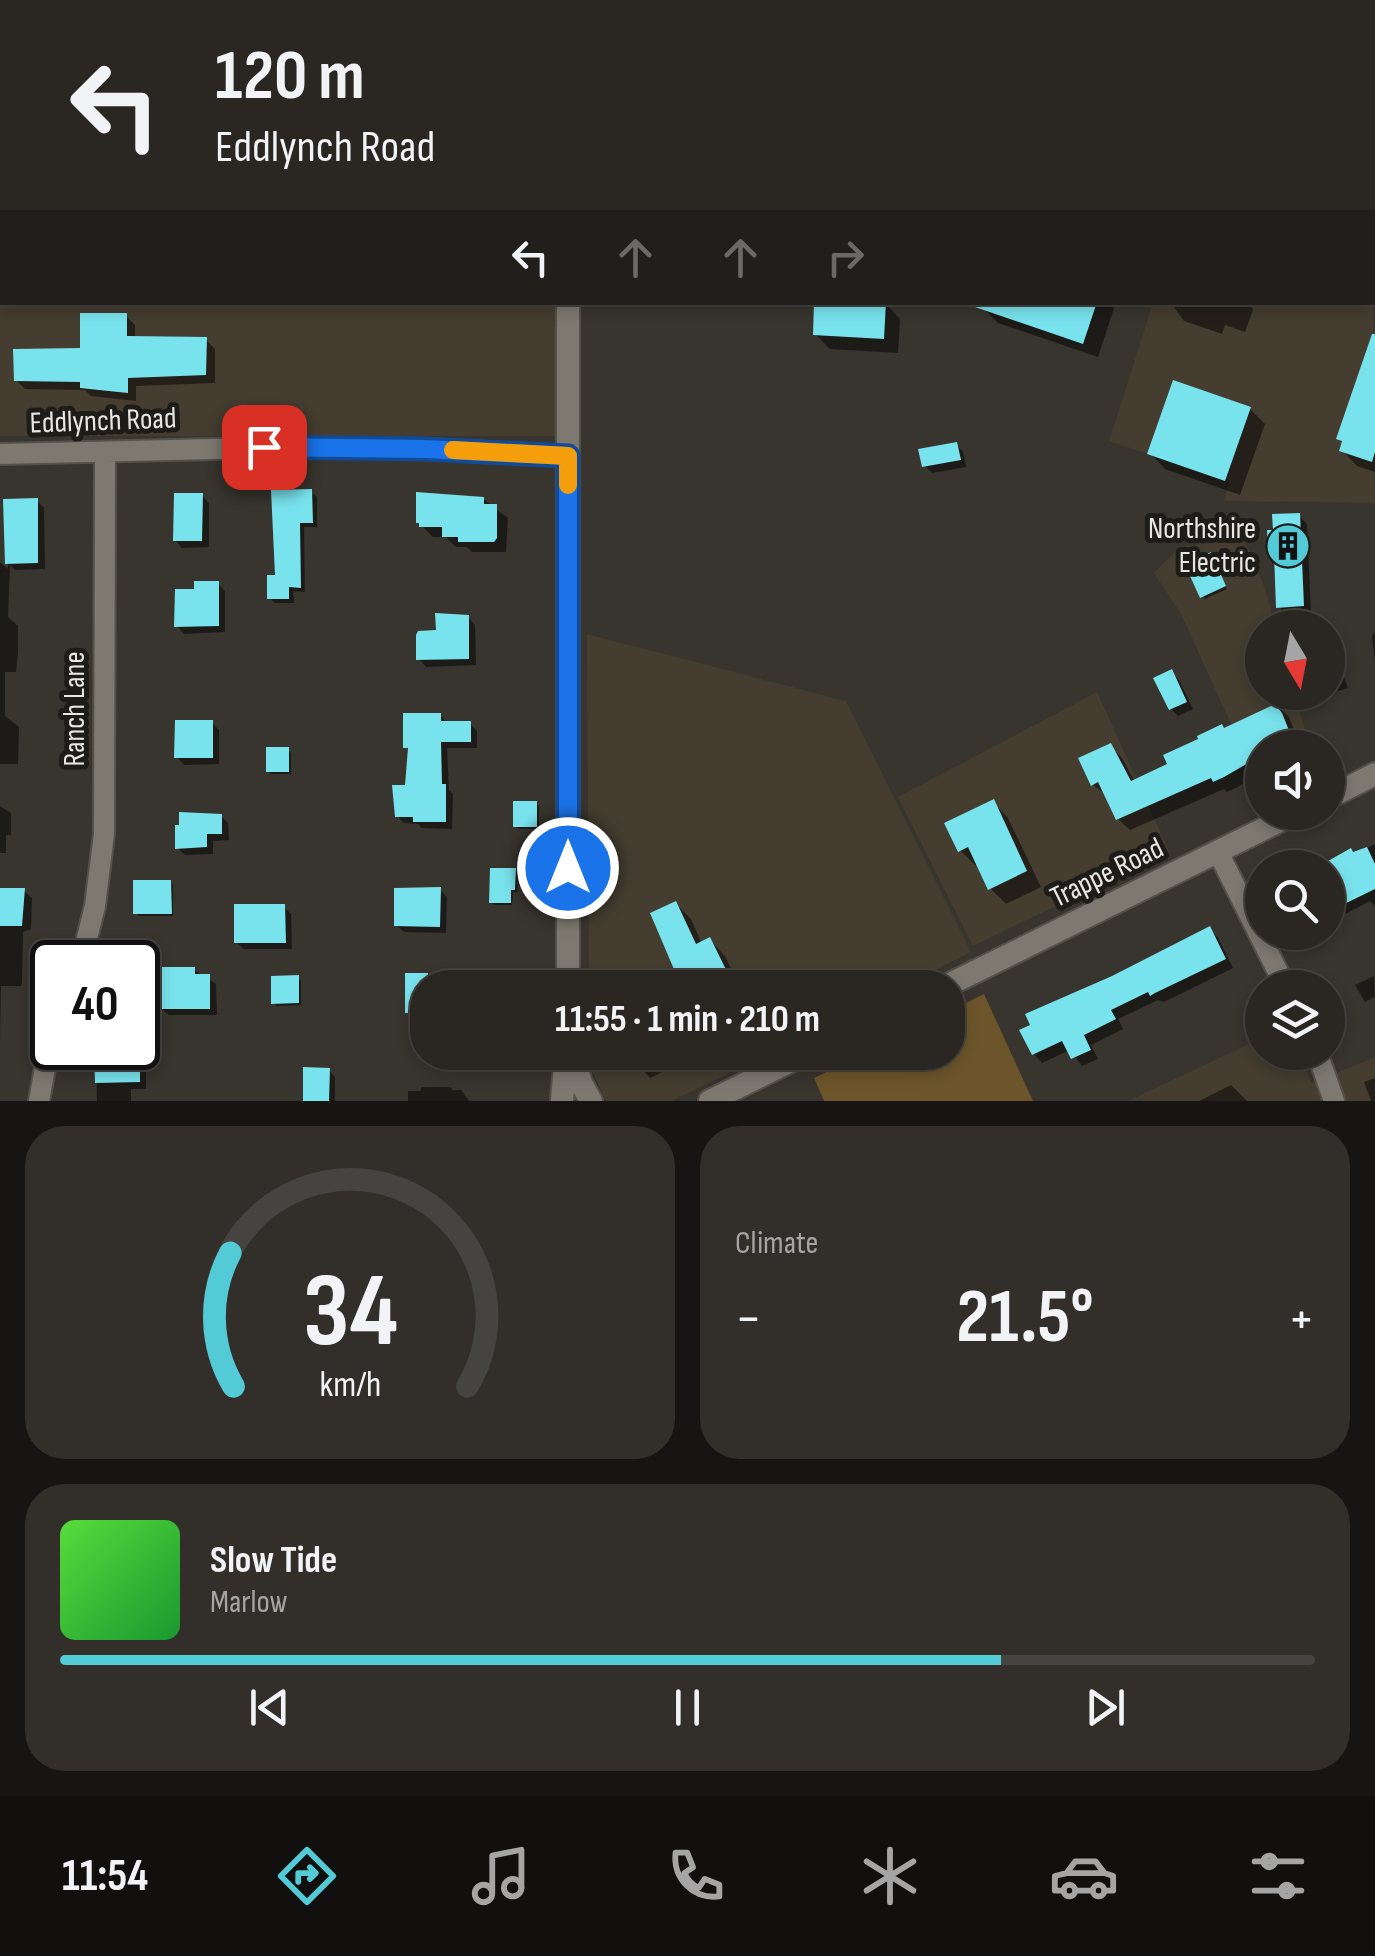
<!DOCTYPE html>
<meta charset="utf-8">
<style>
body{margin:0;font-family:"Sofia Sans Condensed",sans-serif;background:#322f2a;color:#f1f3f6;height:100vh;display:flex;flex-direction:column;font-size:38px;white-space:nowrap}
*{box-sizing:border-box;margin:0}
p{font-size:32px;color:#a5a5a5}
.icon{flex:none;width:55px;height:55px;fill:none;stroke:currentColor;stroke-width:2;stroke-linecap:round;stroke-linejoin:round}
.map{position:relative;height:1101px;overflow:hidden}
.drawer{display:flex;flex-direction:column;gap:25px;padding:25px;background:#171513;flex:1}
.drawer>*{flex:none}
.top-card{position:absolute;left:0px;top:0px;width:1375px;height:305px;box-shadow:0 5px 15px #0003,0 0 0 2px #464440;background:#2a2722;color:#f1f3f6;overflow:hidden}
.needle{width:65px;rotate:170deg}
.fabs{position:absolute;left:1245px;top:610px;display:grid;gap:20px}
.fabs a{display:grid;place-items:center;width:100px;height:100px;border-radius:50%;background:#2a2722;box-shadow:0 5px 15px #0003,0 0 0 2px #464440;font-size:50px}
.speed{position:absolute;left:30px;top:940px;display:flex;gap:20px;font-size:50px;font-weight:700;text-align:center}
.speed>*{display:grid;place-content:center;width:130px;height:130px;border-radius:50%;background:#2a2722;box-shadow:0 5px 15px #0003,0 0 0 2px #464440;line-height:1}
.speed .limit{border:5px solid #111;border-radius:15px;background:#fff;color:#111}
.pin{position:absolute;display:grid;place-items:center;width:85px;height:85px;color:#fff;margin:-42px;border-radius:20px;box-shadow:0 5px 15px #0006}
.me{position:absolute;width:110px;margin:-55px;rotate:0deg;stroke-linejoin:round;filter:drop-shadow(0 0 8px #0008)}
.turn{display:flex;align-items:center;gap:35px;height:210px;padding:0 50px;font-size:45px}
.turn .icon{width:130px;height:130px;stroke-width:2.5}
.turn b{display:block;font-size:70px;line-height:85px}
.lanes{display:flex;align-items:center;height:95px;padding:0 50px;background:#0003;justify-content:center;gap:50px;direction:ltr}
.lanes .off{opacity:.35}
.big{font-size:75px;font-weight:700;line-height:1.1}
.drawer .widget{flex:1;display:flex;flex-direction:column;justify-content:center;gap:15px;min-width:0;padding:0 35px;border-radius:40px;background:#322f2a}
.drawer .dial{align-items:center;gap:0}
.dial svg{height:260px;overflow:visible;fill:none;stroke:#464440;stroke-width:7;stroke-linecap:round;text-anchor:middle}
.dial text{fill:#f1f3f6;stroke:none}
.song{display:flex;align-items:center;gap:30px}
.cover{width:120px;height:120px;border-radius:15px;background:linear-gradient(135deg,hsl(110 70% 55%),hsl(130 70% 35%))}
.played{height:10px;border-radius:5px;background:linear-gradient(90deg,#52cbd7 75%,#464440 75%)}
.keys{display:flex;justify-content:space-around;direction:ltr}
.heat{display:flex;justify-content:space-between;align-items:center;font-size:55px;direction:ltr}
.drawer .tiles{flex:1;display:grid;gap:25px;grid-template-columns:1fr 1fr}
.widget:last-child{grid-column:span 2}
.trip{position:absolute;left:410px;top:970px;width:555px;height:100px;border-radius:40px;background:#2a2722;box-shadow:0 5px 15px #0003,0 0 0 2px #464440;font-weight:700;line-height:100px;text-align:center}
.tabs{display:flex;height:160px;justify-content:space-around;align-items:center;background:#11100e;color:#a5a5a5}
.tabs .icon{width:70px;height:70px}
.tabs .on{color:#52cbd7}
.tabs b{font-size:45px;color:#f1f3f6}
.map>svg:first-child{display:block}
.built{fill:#443d30}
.green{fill:#6c552b}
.shadow{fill:#0007}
.building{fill:#79e3ed}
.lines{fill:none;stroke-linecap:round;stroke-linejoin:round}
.minor-casing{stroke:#54514b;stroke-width:24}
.tertiary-casing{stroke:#54514b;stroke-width:26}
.secondary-casing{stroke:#54514b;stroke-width:31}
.minor{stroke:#7d7971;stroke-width:20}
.tertiary{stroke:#7d7971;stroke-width:22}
.secondary{stroke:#7d7971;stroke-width:28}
.route-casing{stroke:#114b97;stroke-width:25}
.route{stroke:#1a73e8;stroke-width:18}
.slow{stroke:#f59e0b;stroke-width:18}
.labels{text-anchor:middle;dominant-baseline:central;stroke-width:10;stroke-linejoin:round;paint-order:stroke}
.street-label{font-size:30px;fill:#e9e7e2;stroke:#1e1c19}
.poi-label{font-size:30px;fill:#e9e7e2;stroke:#1e1c19;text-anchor:end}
</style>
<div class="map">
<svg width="1375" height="1101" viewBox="0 0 1375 1101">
<rect width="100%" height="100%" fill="#38342e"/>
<path class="built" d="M0,0H550L552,2H2V302L557,303L556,436H0Z
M1373,279L1375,503L1224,501L1230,481L1109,441L1153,303L1372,302Z
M1244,539L1263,583L1276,627L1262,628V692L1294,693L1310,747L1262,748V792L1181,614L1154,573L1179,547Z
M587,634L846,701L971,952L901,987H589Z
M1097,692L1169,851L973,946L898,797Z
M1262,1038V1052L1298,1053L1312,1083L1375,1057V1101H1128Z
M589,1053V1052L770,1053L672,1101H606L589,1064Z"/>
<path class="green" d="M755,0H1375V199L1372,2Z
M984,994L1033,1101H824L814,1078L866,1053L948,1052V1012Z"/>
<path class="shadow" d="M10,0H69V2H10Z
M175,0H248L174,2Z
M295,0H412L414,2H297Z
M1170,0H1375V14L1372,16V2Z
M985,302H1116L1098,357L998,323L983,308Z
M1170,302H1249L1253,310L1245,332L1225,325L1222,334L1184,321Z
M885,303L900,319L898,353L830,349L815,334Z
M126,316L135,325V339L206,340L215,349V383L136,386V401L91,396L85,390L25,389L16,380L82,351Z
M1375,373V472L1357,466L1342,450L1344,444L1339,438Z
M1250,409L1265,424L1240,495L1165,469L1150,453Z
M956,444L963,452L966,467L932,473L924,465Z
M311,492L317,497V527H304L305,592L293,591L294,603H275L269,598Z
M202,496L209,503V547L182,548L175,540Z
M483,499L508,518L506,552H472L467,547H456L446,537H433L418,522Z
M6,501H37L44,508L45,569L15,570L10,565L8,617L18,626V652L16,672H5V716L19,727L18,764H0V562L8,569Z
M1299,516L1307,524L1311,614L1287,615L1279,607L1276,559L1271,553Z
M1213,558L1227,589L1205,599L1203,596Z
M218,584L225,591V632L184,634L177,626L196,592Z
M468,617L475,625L476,665L426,667L419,659L438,633Z
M1375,632V662L1372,635Z
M1331,654L1338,661L1348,688L1311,699L1305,692H1328V655Z
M1171,672L1179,680L1193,709L1178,716L1171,709Z
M1277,706L1289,717L1301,748H1262V773L1236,788L1227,792L1224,789L1130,830L1118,819L1107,795L1093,785L1110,746L1122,758L1135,782L1170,766L1225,730Z
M440,715L448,724H470L477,731V748H447L449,790L453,794L452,829L422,828L418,824L404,823L397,816L407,787L410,751L406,747Z
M212,723L219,730V764L184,765L177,757Z
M288,750L291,753V774H271L268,771Z
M993,802L1008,818L1041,887L1006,904L990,888L979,864L975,865L960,850Z
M536,804L539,806V829H519L516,826Z
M0,806L11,813V835H6V853H0Z
M221,816L228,823L229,840L213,841V854L185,855L178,848Z
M1375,844V906L1370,901L1328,923V869Z
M515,870L518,873L517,892H513L512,905H494L491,902Z
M170,882L173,885V916H139L136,913Z
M440,890L447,897L446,933L404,932L396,925Z
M0,891H24L32,898L31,929L23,932L22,983L21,986H1L0,1041Z
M676,904L691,919L702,944L710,940L725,956L740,988H651L681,974Z
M284,907L291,914L292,949H244L236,942Z
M1209,929L1218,938L1233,968L1164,1002L1158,1000L1118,1019L1123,1029L1091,1045L1098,1059L1082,1066L1070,1050L1042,1063L1034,1054L1113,978Z
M194,970L216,984L217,1015H169L161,1008Z
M408,976H468L475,988H428V1019H415L408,1012Z
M1374,976L1375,997L1365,1002L1355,985Z
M298,978L301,981V1005L277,1006L274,1003Z
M96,1048H129L136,1055V1063L146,1070V1089H131V1101H97Z
M626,1052H703L650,1078Z
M329,1070L335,1077V1101H306Z
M1375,1078V1101H1371L1364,1082Z
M1231,1085L1247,1101H1199Z
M421,1087H450L453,1090H461L469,1101H408V1091H421Z"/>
<path class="building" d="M814,302H886L884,339L813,335Z
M972,302H1097L1083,344L972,306Z
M80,313H127V336L207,337L206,375L128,378V393L80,388V382L14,381L13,349L80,348Z
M1372,334H1375V452L1372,462L1339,451L1342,441L1336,439Z
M1173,380L1251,407L1225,481L1147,454Z
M957,442L961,460L922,467L918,449Z
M312,489L313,523H300L301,588L289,587V599H267V575H275L271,490Z
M416,492L484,497V504H497V538L494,542H458V537H442V527H419V523H416Z
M174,493H203L202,541H173Z
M38,498V563L5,564L3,499Z
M1300,513L1304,606L1276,608L1274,554H1268L1267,530H1273L1272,514Z
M1211,552L1226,586L1200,598L1185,565Z
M194,581H219V626L174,627L175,589H194Z
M435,613L469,615V659L416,660V635L418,631L436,630Z
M1172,669L1187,702L1169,710L1153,678Z
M1275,704L1282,713L1292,738L1273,748H1262V755L1224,777L1213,782L1211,778L1116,820L1098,782L1091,786L1078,758L1111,743L1131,781L1167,764L1163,755L1198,739L1197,736L1222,724L1224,728Z
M403,713H441V721H471V742H441L442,784H446V822H413V817H395L392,785H405L408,748H403Z
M175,720H213V758H174Z
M266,747H289V772H266Z
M994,799L1027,871L988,890L968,847L958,852L944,823Z
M513,801H537V827H513Z
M179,812L222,814V834H207V847L175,849V825H179Z
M1367,847L1375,864V889L1328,912V861L1351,848L1353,852Z
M490,868H516L515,890H511V903H489Z
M133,880H171L172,914H133Z
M441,887L440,927L394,926V888Z
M0,888H25L22,926H0Z
M676,901L696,944L710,937L735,988H682L650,913Z
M234,904H285L286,943H234Z
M1210,926L1226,959L1155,993L1150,996L1148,992L1111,1010L1116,1019L1084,1035L1091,1050L1071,1059L1062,1041L1032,1055L1019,1030L1030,1025L1025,1014L1112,976Z
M159,967H195V974H210V1009H159Z
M405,973H428V1013H405Z
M299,975V1003L271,1004V976Z
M94,1048H130V1061L140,1060V1082L95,1083Z
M303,1067L330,1068L329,1101H303Z"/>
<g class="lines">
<defs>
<path id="minor" d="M0,454L293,447L425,449L568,456
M1218,852L1286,988
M81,962L95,906L104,834L105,452
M1317,1052L1334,1101
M39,1101L52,1030"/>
<path id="tertiary" d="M572,2V0
M1328,798L1375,774
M568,988V302
M942,988L1298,812
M572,1052L581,1083L591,1101
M562,1101L566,1052
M710,1101L809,1052"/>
<path id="secondary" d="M650,0L657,2
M1372,224L1375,225
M1372,259L1375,260"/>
</defs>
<use href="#minor" class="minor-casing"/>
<use href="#tertiary" class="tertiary-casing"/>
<use href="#secondary" class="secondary-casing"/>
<use href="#minor" class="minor"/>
<use href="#tertiary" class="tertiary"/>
<use href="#secondary" class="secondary"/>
</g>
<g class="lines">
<defs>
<path id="route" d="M264,447L425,449L568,456V868"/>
</defs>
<use href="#route" class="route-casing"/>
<use href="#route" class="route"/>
<path class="slow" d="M453,450L568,456V485"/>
</g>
<defs>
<symbol id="building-disc" viewBox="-11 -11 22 22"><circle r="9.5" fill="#52cbd7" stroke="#1e1c19"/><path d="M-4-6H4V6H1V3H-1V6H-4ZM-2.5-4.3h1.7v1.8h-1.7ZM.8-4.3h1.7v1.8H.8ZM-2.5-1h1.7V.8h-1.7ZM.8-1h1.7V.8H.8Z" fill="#111"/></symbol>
</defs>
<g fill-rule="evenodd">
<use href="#building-disc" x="1263" y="521" width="50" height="50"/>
</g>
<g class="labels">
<g class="street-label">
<text transform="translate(103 421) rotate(-2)">Eddlynch Road</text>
<text transform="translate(75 709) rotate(-90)">Ranch Lane</text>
<text transform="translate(1107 873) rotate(-26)">Trappe Road</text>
</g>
<g class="poi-label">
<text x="1256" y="529">Northshire<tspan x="1256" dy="34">Electric</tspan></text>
</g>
</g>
</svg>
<div class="fabs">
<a><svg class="needle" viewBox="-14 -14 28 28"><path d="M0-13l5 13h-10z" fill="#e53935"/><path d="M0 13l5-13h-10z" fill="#a5a5a5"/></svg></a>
<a><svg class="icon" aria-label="sound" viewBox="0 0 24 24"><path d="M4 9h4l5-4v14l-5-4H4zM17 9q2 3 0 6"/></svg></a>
<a><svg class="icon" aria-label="search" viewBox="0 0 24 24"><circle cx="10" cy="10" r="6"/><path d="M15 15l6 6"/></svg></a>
<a><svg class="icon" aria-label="layers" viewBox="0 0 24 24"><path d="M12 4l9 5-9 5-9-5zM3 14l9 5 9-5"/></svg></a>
</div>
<div class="speed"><div class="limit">40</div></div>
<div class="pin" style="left:264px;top:447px;background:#d93025"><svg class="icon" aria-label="arrive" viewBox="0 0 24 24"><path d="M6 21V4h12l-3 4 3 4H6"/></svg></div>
<svg class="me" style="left:568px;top:868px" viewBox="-20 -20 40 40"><circle r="17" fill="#1a73e8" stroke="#fff" stroke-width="3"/><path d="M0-11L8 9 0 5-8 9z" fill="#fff"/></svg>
<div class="trip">11:55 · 1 min · 210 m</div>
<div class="top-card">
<div class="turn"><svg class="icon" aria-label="left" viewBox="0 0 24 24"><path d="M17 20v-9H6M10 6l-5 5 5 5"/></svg><div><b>120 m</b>Eddlynch Road</div></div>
<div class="lanes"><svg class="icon" aria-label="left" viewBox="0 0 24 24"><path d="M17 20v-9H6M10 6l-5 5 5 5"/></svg><svg class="icon off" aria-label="ahead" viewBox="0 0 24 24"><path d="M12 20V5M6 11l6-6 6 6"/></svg><svg class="icon off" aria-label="ahead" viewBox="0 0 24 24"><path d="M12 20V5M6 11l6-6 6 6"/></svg><svg class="icon off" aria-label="right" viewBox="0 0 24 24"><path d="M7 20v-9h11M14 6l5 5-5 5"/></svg></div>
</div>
</div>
<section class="drawer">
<div class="tiles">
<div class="widget dial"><svg viewBox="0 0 100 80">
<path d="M14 69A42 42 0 1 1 86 69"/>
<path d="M14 69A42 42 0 0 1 13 28" stroke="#52cbd7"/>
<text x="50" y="56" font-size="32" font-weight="700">34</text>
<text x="50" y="72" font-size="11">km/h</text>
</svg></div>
<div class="widget"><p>Climate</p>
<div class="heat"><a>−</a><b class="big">21.5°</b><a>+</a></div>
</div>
<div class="widget">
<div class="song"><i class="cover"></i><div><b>Slow Tide</b><p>Marlow</p></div></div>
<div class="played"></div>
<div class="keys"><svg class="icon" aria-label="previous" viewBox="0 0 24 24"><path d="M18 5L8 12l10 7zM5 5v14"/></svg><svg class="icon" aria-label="pause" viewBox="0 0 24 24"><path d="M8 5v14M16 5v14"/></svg><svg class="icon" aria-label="next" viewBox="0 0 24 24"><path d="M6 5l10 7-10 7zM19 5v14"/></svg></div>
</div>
</div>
</section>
<nav class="tabs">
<b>11:54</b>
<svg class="icon on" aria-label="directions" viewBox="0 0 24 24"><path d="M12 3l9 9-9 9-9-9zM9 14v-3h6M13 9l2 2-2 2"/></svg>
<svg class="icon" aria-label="music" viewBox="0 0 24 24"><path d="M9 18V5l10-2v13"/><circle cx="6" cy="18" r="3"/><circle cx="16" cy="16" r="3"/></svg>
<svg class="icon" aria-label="phone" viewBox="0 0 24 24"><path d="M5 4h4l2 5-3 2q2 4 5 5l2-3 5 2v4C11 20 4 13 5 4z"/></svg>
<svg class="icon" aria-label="climate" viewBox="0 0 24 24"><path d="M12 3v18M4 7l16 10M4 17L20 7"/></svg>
<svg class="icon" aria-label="car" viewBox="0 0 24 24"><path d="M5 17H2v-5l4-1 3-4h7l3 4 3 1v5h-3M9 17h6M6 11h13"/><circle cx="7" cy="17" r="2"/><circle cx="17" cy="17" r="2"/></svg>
<svg class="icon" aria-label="filters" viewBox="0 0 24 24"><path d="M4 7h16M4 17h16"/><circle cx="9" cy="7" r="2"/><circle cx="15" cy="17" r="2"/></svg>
</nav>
